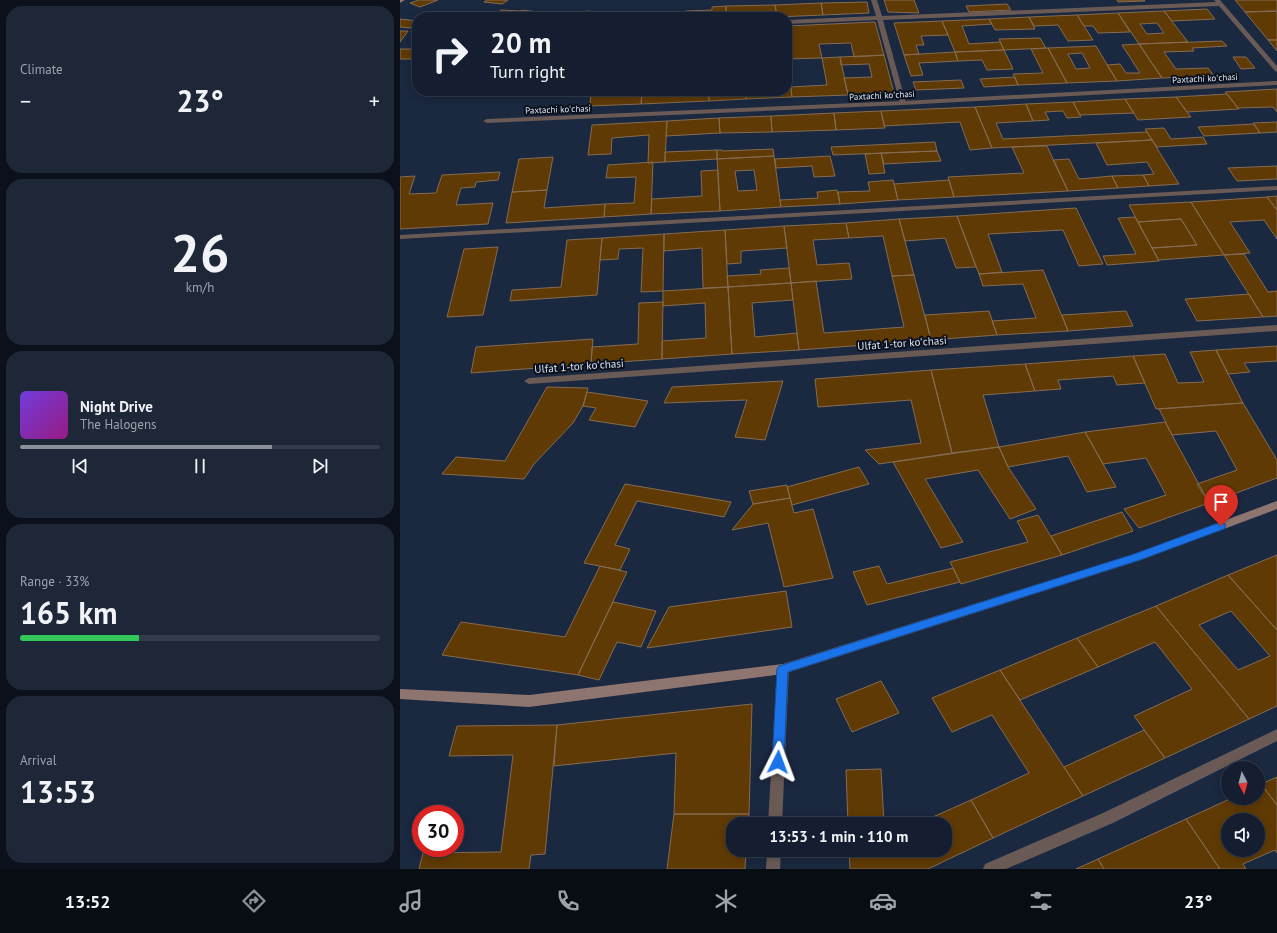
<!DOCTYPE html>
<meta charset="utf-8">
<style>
body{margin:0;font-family:"PT Sans",sans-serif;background:#1d2738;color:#f1f3f6;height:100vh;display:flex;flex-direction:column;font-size:15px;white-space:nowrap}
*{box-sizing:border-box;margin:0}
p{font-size:13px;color:#9da2ab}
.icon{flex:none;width:22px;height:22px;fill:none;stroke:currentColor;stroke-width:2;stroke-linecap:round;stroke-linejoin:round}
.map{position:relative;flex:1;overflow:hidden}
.panel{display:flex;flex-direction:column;gap:6px;padding:6px;background:#0b101a;width:400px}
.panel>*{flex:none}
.hud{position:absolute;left:12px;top:12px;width:380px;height:84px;border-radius:16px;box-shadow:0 2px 10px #0003,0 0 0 1px #333c4c;background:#141e30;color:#f1f3f6;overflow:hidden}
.needle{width:26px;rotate:174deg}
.tools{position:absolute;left:821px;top:761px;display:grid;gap:8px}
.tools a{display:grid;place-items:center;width:44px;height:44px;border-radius:50%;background:#141e30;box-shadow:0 2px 10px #0003,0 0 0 1px #333c4c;font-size:20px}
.speed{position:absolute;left:12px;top:805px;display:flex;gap:8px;font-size:20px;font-weight:700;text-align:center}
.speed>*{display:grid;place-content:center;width:52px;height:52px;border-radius:50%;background:#141e30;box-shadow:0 2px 10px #0003,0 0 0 1px #333c4c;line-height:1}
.speed .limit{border:6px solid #d22;background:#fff;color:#111}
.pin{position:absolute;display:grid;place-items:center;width:34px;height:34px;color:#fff;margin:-41px -17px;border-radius:50% 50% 50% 0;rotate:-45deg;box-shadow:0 0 4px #0007}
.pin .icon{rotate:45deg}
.me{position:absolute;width:44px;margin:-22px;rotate:3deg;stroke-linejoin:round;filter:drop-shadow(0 0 3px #0008)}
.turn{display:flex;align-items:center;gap:14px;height:84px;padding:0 12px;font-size:18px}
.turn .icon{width:52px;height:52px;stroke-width:2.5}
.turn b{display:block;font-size:28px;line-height:34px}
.big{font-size:30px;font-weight:600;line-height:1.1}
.panel .card{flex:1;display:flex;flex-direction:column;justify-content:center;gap:6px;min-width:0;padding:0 14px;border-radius:16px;background:#1d2738}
.panel .dial{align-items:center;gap:0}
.dial b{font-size:52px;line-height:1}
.song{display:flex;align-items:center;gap:12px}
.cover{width:48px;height:48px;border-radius:6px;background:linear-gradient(135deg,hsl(260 70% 55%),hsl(310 70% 35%))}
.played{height:4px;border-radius:2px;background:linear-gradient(90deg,#8c9099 70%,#333c4c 70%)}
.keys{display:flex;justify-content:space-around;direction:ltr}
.heat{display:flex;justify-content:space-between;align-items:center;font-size:22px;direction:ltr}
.charge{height:6px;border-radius:3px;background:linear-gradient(90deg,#34c759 33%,#333c4c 0)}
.trip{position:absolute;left:326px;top:817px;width:226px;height:40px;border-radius:16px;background:#141e30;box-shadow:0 2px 10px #0003,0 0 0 1px #333c4c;font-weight:600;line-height:40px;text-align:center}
.tabs{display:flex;height:64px;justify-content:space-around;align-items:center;background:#080c13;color:#9da2ab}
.tabs .icon{width:28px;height:28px}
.tabs .on{color:#8c9099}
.tabs b{font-size:18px;color:#f1f3f6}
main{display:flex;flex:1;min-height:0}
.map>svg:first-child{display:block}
.building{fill:#5f3a04;stroke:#846c52;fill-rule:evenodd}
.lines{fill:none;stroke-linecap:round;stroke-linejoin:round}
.lane{fill:#6a5a56;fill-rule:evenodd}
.street{fill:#6a5a56;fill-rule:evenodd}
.secondary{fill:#8f7570;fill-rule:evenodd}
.route{fill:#1a73e8;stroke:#114b97}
.labels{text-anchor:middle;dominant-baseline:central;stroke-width:4;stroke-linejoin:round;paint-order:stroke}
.far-street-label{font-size:9px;fill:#dae4f4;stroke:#0b111c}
.street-label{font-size:11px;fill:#dae4f4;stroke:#0b111c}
</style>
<main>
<section class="panel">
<div class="card"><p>Climate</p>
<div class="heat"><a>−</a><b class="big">23°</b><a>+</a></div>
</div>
<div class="card dial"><b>26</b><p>km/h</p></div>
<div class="card">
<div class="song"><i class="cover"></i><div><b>Night Drive</b><p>The Halogens</p></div></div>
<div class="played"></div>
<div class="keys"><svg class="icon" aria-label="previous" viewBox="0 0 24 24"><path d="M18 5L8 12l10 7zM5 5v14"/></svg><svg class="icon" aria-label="pause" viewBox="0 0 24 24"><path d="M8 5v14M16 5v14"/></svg><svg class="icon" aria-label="next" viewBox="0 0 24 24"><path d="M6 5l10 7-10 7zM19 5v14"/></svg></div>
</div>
<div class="card"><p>Range · 33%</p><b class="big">165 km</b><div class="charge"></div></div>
<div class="card"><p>Arrival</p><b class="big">13:53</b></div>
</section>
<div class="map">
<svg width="877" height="869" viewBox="0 0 877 869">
<rect width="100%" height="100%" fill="#1a2840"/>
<path class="building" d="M19,0H38L20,7L10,3Z
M87,0H108L102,4L84,2Z
M484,0H514L519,13L488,12Z
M717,0H744L745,1L718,2Z
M835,0H877V11L845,12Z
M467,2L469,13L423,15L421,3Z
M421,3L423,15L377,17L375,5Z
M607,4L611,10L569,12L566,6Z
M375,5L377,17H326V6Z
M326,6V17H234V15L286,14V11L312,10V7Z
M807,9L815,19L772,21L764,11Z
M101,10L121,11L114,17H93Z
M122,10L178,17H114Z
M186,11L199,12L194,17H179Z
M764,11L788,42L739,44L718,13ZM757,23L764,33L747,34L740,24Z
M875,11L877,13V40H868L845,12Z
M718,13L730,32L698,33L693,26H684L677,15Z
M677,15L693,40L668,41L658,25L634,26L629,17Z
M629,17L635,29L595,30L589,19Z
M0,19L17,21V22L10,28L0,27Z
M589,19L592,24L562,26L569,44L600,42L604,50L555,52L542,21Z
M542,21L548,35L521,36L524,45H516L519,54L504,55L494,23Z
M475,22L484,55L454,57L451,43L419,44L422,58L387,59V26Z
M0,31H8L0,42Z
M640,38L646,48L604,50L599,39Z
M868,40H877V51Z
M822,41L827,46L792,48L794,51L764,52L776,69L808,68L814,76L762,78L739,44Z
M739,44L762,78L717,81L707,65L720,64L726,73H740L722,45Z
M696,46L717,81L667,83L648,48ZM682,53L690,68L676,69L668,54Z
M648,48L667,83L618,85L613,74L643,73L631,49Z
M0,49H17V59H0Z
M604,50L613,69L587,70L582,60L558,61L555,52Z
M555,52L558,61L519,63L523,75L511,76L504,55Z
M484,55L494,93L448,95L444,78L472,77L469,64L441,65L440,57Z
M440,57L448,95L392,97L391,87L427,85L422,58Z
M833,57H846L855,68L841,69Z
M615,77L618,85L584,87L580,79Z
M561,80L564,88L516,90L513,82Z
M387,82H390L392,97L346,99L345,91H387Z
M877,89V112L873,107L838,108L825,92Z
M191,91H242L241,104L190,106Z
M287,91H309V101L241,104L242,94L287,92Z
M309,91H345L346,99L309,101Z
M827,94L839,109L787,112L776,97Z
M776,97L791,117L738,120L725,99Z
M725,99L734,113L680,115L673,102Z
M673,102L681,117L667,118L663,111L645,112L649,120L633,121L626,104Z
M626,104L633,121L596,123L603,139L747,132L752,140L592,148L575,107Z
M575,107L592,148L570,150L560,122L484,126L481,111Z
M481,111L485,128L436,130L434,113Z
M434,113L436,130L372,132L371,116Z
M371,116L372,132L320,133L319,118Z
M319,118L320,133L266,136L267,121Z
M267,121L265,162L248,163L249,135L212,138L211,154L188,155L192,125Z
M877,122V132L860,133L853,123Z
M854,124L860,133L804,136L798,127Z
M764,128L771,139L803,137L807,144L757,147L745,129Z
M752,140L779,184L749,186L743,175L754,174L747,162L707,165L696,143Z
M535,142L537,151L433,155L431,147Z
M647,146L668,191L554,197L548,177L624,173L612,147Z
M373,149L374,156L317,159V150H322V151Z
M317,150V159L265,162V152Z
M537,151L541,161L484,164L481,153Z
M481,153L485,173L469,174L465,154Z
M374,156L381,207L320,211L317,159ZM354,170L357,190L338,191L335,171Z
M430,156L435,176L414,177L412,166L376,168L375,159Z
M153,157L147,190L112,192L119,159Z
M669,159L679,179L712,176L718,188L668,191L653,160Z
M253,162L251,214L204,217L205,204L234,203L236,177L206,178L208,165Z
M877,166V179L837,181L828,168Z
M318,170L320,211L251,214L252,199L302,196L301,171Z
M100,172L98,180L76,182L75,187L61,188L56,205L93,203L88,224L0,229V177L15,176L9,194L36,193L42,175Z
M743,175L749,186L718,188L712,176Z
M493,180L498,200L440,204L438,192L470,191L468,182Z
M549,180L554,197L498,200L494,184Z
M147,190L144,208L205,204L204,217L106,223L112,192Z
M437,190L440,204L381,207L380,200L418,198L417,192Z
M877,196V210L867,197Z
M867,197L877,210V239L864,220L830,222L850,253L824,255L791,202Z
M791,202L824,255L759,260L752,248L797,245L781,219L738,222L729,205Z
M676,208L703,264L679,266L663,230L588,234L602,272L579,274L557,216Z
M557,216L576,267L556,268L545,238L505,241L499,219Z
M735,217L759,261L707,265L703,256L736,254L718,218Z
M499,219L505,241L514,275L492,276L483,236L449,238L446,223Z
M781,219L797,245L752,248L738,222Z
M446,223L449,238L413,240L417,265L449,263L452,279L391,283L384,226Z
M384,226L387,248L341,251V263L327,264L325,230Z
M325,230L328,287L303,288L302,248L264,251V234Z
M264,234L263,291L241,292L243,248L219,249L218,259L200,260L202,238Z
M202,238L197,295L110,301L112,290L161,287L167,240Z
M98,247L83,315L47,317L64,249Z
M844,254L868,292L877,291V316L863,317L824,255Z
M389,268L391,283L328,287L327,276L361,274L360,270Z
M643,270L668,331L597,335L592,321L636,318L623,284L583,286L579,274Z
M514,275L531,340L399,350L391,283L416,281L424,333L504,327L492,276Z
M391,283L393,300L352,303L355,337L397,333L399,350L332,354L328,287Z
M328,287L332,354L262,359V341L306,338L305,303L263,306V291Z
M849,294L863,317L797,321L785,299Z
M263,302L262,359L191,364L192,347L238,344L239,303Z
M589,311L597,335L531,340L525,315Z
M726,311L733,326L668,331L662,315Z
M193,339L191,364L71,373L76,347Z
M877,346V361L844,363L850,372L828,374L816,350Z
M816,350L843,403L756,409L733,356L765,354L778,383L804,382L790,352Z
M733,356L745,383L717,385L713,376L658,380L661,389L635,391L625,364Z
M625,364L635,391L583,395L599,447L552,453L531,370Z
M531,370L552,453L479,464L465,450L521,443L511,400L418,407L415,379Z
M383,381L365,440L335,437L347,400L264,403L272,387Z
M147,387L188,388L183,406L173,423L134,464L124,479L42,474L56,457L105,461Z
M187,392L248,401L235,427L189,420L196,408L183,406Z
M843,403L877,460V478L809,503L797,484L837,470L816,431L772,435L759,409Z
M765,422L809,503L739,528L724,509L766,495L746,458L703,464L685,432Z
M685,432L716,487L687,492L668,456L608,467L599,447Z
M599,447L608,467L636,509L610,519L578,470L525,479L563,542L541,548L493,462Z
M459,467L469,484L392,505L387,487Z
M225,484L331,502L324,517L237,501L215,545L230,549L220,570L184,563Z
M387,485L390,498L353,504L349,491Z
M390,498L394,513L413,509L433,578L384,587L368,523L332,530L353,504Z
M722,512L733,531L662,555L651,536Z
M638,515L662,555L561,584L550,562L628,542L617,521Z
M877,555V630L828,575Z
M200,566L227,572L178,675L42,655L61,622L165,637Z
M479,566L487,584L553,568L560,582L467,605L453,572Z
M828,575L877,630V706L849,719L756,606ZM831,611L870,656L838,670L799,625Z
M386,591L392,627L247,648L269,607Z
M213,602L256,611L241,647L217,642L199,680L178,675Z
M756,606L849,719L765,758L734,716L792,689L755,642L698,667L677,638Z
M677,638L698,667L620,700L600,670Z
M600,670L683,796L593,838L571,800L629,773L592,715L552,732L532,698Z
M481,681L499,713L452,732L436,699Z
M352,704L349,814H274L276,753L154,766L157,725Z
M157,725L145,854L131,855L129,869H19L23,853L101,852L113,755L49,756L57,726Z
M744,730L765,758L683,796L664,767Z
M481,769L484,824H448L446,770Z
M877,777V805L861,784Z
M861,784L877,805V853L875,850L843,864L846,869H820L786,819L832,798H858V786ZM828,820H858V850H828Z
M571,800L593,838L528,869H450L449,850H545V824H517Z
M274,814H349L348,824H333V850H346L345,869H267Z
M786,819L820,869H704L698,859Z
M698,859L704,869H676Z"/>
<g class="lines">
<path class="lane" d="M471,0H477L482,16L816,2L814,0H820L877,66V72L875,71L819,6L483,20L506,103L503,105L500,103L477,20L387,24V20L476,16Z
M877,186V190L0,239V235Z"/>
<path class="street" d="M877,81V85L503,105L87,123L83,121L87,119L503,101Z
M877,325V331L129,384L124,381L129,378Z
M383,664L387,665L389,669L382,824H368L377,669L379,665Z
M877,729V741L713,823L606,869H583L585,864L703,813Z
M367,850H381L380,869H366Z"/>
<path class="secondary" d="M0,0H5L0,3Z
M877,501V509L741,560L383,674L129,707L0,699V689L129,695L383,664L734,554Z"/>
</g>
<path class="route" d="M821,522L824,523L826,526L824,529L740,560L388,672L384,762L382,766L378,768L374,766L372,762L377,669L379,666L734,554Z"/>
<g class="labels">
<g class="far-street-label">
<text transform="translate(805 78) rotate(-3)">Paxtachi koʻchasi</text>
<text transform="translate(482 95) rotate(-3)">Paxtachi koʻchasi</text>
<text transform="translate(158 109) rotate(-2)">Paxtachi koʻchasi</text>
</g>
<g class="street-label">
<text transform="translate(502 343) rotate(-4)">Ulfat 1-tor koʻchasi</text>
<text transform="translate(179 366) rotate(-4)">Ulfat 1-tor koʻchasi</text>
</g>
</g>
</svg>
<div class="tools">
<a><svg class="needle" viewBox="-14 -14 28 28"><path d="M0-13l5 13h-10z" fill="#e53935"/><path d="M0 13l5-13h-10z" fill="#9da2ab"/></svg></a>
<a><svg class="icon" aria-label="sound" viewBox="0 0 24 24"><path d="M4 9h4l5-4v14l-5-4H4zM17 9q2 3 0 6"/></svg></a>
</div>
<div class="speed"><div class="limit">30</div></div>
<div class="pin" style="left:821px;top:526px;background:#d93025"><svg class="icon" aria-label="arrive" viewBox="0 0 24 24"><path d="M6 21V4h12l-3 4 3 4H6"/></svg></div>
<svg class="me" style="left:378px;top:762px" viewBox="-20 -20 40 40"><path d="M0-17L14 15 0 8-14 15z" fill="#1a73e8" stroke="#fff" stroke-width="4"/></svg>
<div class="trip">13:53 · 1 min · 110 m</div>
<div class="hud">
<div class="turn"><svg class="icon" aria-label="right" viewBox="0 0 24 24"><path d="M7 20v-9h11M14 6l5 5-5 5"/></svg><div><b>20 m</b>Turn right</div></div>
</div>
</div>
</main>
<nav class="tabs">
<b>13:52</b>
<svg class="icon on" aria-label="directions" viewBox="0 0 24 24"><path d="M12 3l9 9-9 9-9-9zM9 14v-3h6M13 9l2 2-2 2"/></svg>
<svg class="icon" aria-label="music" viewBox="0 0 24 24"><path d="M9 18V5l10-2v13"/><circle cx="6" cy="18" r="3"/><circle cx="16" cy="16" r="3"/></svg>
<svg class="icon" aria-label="phone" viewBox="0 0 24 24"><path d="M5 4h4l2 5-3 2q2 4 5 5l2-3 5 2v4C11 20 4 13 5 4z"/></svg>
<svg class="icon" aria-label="climate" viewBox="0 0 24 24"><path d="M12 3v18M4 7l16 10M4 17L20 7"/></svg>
<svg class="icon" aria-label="car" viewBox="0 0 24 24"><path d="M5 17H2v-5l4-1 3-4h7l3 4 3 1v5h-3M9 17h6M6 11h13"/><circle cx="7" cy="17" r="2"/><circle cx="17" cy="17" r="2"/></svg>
<svg class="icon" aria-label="filters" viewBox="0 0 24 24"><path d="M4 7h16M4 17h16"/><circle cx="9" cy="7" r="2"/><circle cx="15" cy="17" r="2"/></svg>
<b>23°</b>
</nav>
